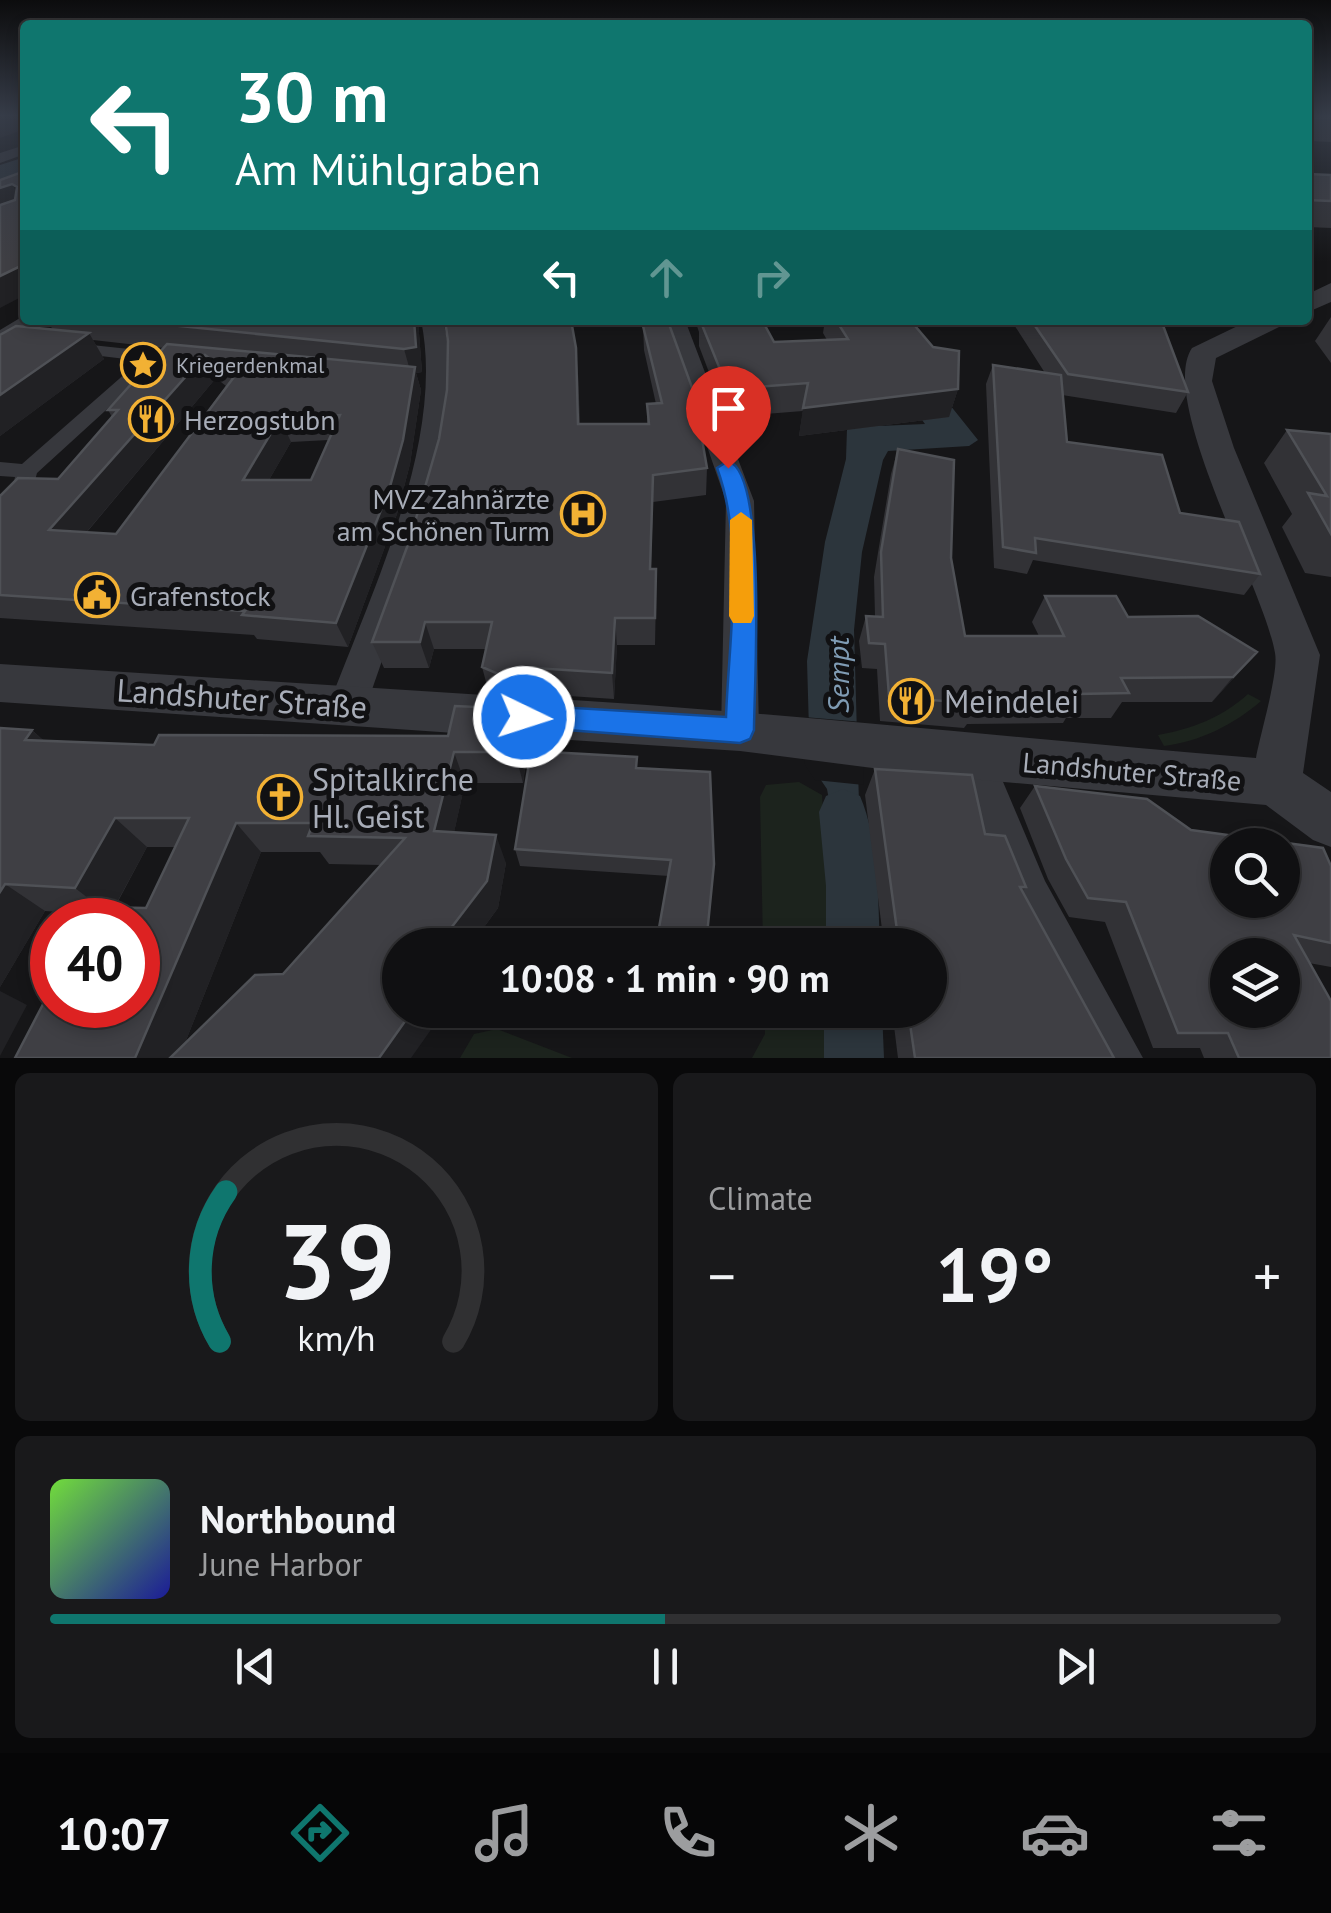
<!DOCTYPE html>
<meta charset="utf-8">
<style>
body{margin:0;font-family:"PT Sans",sans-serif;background:#19191b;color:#f1f3f6;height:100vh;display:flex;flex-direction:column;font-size:38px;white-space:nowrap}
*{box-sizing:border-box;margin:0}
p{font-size:32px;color:#9c9d9f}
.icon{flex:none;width:55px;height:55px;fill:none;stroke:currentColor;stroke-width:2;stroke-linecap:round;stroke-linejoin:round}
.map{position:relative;height:1058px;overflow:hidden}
.sheet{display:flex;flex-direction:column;gap:15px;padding:15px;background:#09090a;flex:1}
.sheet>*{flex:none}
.guide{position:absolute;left:20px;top:20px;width:1292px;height:305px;border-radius:10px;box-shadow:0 5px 15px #0003,0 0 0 2px #303032;background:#0f766e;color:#fff;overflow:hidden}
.tools{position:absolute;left:1210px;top:828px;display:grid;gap:20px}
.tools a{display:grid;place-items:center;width:90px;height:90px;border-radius:50%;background:#101012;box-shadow:0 5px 15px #0003,0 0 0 2px #303032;font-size:50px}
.speed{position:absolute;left:30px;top:898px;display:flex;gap:20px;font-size:50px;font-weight:700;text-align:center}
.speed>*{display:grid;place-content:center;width:130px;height:130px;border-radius:50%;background:#101012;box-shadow:0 5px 15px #0003,0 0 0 2px #303032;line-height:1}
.speed .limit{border:15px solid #d22;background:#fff;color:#111}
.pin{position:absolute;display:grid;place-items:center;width:85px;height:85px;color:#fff;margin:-102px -42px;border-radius:50% 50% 50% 0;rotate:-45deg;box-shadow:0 0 10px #0007}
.pin .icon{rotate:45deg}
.me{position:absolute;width:110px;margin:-55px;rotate:94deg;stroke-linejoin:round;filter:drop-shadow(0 0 8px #0008)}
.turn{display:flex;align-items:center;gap:35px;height:210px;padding:0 50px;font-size:45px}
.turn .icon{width:130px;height:130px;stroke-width:2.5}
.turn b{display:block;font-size:70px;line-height:85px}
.lanes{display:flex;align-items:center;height:95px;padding:0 50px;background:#0003;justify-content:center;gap:50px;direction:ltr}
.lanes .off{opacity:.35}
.big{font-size:75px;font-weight:600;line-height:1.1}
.sheet .widget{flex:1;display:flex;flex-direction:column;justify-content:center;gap:15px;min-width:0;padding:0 35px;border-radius:15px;background:#19191b}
.sheet .dial{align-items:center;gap:0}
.dial svg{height:260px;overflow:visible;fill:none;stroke:#303032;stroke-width:7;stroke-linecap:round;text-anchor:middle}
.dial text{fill:#f1f3f6;stroke:none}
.song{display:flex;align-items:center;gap:30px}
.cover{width:120px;height:120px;border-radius:15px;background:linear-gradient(135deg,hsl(100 70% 55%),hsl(240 70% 35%))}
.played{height:10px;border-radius:5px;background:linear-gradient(90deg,#0f766e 50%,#303032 50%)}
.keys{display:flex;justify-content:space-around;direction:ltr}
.heat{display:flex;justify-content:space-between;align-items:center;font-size:55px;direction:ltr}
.sheet .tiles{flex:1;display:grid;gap:15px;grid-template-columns:1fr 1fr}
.widget:last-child{grid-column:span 2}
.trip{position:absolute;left:382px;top:928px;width:565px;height:100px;border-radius:50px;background:#101012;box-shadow:0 5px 15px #0003,0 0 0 2px #303032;font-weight:600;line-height:100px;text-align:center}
.tab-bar{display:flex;height:160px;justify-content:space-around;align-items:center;background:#060607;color:#9c9d9f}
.tab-bar .icon{width:70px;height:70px}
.tab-bar .current{color:#0f766e}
.tab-bar b{font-size:45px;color:#f1f3f6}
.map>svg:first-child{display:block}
.green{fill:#1c231d}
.water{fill:#2c353c}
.pier{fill:#161618}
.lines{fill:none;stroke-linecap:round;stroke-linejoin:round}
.canal{fill:#2c353c;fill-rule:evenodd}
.river{fill:#2c353c;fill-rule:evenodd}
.pedestrian{fill:#37383d;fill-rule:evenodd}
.minor{fill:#37383d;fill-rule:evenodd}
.tertiary{fill:#37383d;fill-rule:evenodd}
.wall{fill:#323236;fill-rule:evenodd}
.shaded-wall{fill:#212124}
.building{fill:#3f3f44;stroke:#4f5156;stroke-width:2.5;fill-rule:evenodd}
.route{fill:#1a73e8;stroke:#114b97;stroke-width:2.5}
.slow{fill:#f59e0b}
.labels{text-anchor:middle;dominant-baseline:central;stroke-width:10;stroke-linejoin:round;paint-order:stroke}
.far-poi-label{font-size:22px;fill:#a8adb8;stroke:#111113;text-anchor:start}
.poi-label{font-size:28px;fill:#a8adb8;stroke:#111113;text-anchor:start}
.street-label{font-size:28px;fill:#a8adb8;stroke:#111113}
.water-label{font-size:30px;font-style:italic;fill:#7f9bb3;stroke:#111113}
.near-street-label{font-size:32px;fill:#a8adb8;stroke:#111113}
.near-poi-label{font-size:32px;fill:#a8adb8;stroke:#111113;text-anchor:start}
</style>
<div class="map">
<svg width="1331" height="1058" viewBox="0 0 1331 1058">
<rect width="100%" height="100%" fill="#161618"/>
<path class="green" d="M1248,694L1261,701C1235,724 1199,742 1164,746L1158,735C1192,729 1223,717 1248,694Z
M799,782L822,795L831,945H763L760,797L766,785Z
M765,1010H838L851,1058H752L765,1034Z
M497,1029L572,1058H460L474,1034Z"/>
<path class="water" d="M888,373L926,375L978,440L969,446L888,451L883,460L862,552L854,630L860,838L846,859L837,844L827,789L810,764L807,661L825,542L846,459L847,429L867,408L879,426L925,424Z"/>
<path class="pier" d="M804,717L863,722L864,785L815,780L805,765Z"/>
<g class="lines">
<path class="canal" d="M843,789L860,796C879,841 878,897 880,945H826V886L819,812L826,796Z
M824,1010H882L884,1058H824Z"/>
<path class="river" d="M25,157V178L0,186V165Z"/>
<path class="pedestrian" d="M73,343L185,355L194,360L139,380L37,473L28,507L8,526L0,529V508L10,499L15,477L0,476V462L22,464L127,372L151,362L67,352V344Z"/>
<path class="minor" d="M25,145V154L0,163V153Z
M25,315V320H43L0,346V330Z
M421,320H443C473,440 404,591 367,705L361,716L348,721L335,716L329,705C371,593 446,440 421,320Z
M663,320H685L754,501L759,730L753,742L740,747L727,742L721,730L726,501Z
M973,739L987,744L1045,881L1143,1058H1089L1013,913L953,757L959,744Z"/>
<path class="tertiary" d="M1331,283V302L1308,312V294Z
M1250,320H1285L1281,326L1216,358L1212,381L1234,448L1320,655L1303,773L1331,792V847L1313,840L1266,805L935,776L740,751L524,737L507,731L503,723L501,729L484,735L0,702V664L484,695L501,701L504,709L507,703L524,697C768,711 1012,738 1256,758C1260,735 1279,672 1275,653C1264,588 1157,400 1192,348Z"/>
</g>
<path class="wall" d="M1308,114H1331V142L1308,141Z
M1308,174L1331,175V228L1308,227Z
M1331,317V363L1315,341Z
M47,320H418L422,372L416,373L421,390L410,464L397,514L348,647L257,639L254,635L0,618V496L58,479L112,417L108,410L164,348L93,340L104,359L0,436V335L53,330ZM216,378L226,386L116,534L87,532ZM329,440L311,480H269L291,442Z
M445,320H606L607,322L572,327L578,373L580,424H647V404H656L644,350L643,326L707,468L706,495L653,502L651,569L656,596L655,645H617L614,699L524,693L505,700L489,693L482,667L486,649H434L429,668H384L372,642L410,539L439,439L447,390L448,341Z
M695,320H762L774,342L827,340L823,333L825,320H910L958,389L949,417L799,436L803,411L726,417L699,346V332Z
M1011,320H1161L1188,392L1176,413L1062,395L1067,442L1180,513L1260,574L1244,595L1033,560L1027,574L994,568L986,384L993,365L1045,373Z
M1169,320H1209L1208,322Z
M1287,430L1331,434V577L1305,573L1282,527L1292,514L1264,463Z
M898,449L951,558L965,636H1039L1032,622L1045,596L1128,617L1257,652L1212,702H1122L1111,718H1066L1063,723L967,724L964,728L880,721L877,669L862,668L859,641L866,616H875L874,577L891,474Z
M522,709L529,741L523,783H465L454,832L506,863L498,908L471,945H400V1010L435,1024L15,1058L90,914L45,911L0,987V728L32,730L43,740L154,745L448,736ZM147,847H175L146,908L115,907ZM261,852H320L329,864L380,865L283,974L185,1043Z
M638,768L706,945L669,876L520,866L515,849Z
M875,769L985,834L1026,887L1023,891L1114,1058H898L892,1010H930V945H884L865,795Z
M1035,786L1191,830L1331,866V967L1309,963L1331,1058H1204L1200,1048H1153L1105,922L1069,917L1048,879L1020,808Z
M648,1010H699L698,1020Z"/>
<path class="shaded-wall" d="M0,114H25V129L0,138Z
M12,184L24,205L0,214V188Z
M25,264V295L0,308V276Z
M414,320H418L422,372L416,373L421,390L410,464L397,514L348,647L336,623L411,374L404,349Z
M570,320H606L607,322L571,327Z
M89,333L104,359L0,436V395Z
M576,348L578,373L580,450L578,424Z
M205,355L216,378L68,554L49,530Z
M958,389L949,417L799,436L803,408Z
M280,418L291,442L255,504L243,480Z
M653,475V502L650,596V569Z
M615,618L617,645L614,699L612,673Z
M425,622L434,649L429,668L420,642Z
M1257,652L1235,677L1212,702L1233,677Z
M518,667L524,693L505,700L498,674Z
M522,709L529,741L523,783L515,752Z
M32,730L65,761L25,740Z
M454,752L465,783L448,860L434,831Z
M115,818L147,847L110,915L75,888Z
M236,823L261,852L179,1058H135Z
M496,835L506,863L498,908L471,945H438Z
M5,884L45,911L0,987V892Z
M0,991L27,1005L0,1056Z
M413,1010H424L435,1024L411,1058H379Z"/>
<path class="building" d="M1308,114H1331V118H1308Z
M25,171V264L0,276V205L15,200L17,187L12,184L0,188V180Z
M1308,174L1331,175V201L1308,200Z
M121,320H414L416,347L404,349Z
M445,320H571L576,348L578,424H649L647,404L662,403L643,326L669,324L694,393L707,468L653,475L650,569H656L655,618H615L612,673L518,667L498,674L482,667L492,622H425L420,642H372L410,539L439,439L447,390L448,341Z
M700,320H762L774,342L848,339L836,320H910L933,347L959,351L958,389L803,408L808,383L728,389Z
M1031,320H1161L1188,392L1068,374Z
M16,326L89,333L0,395V335Z
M167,344L415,367L403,440L389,490L336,623L242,615L245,611L0,595V496L18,478L58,479L118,410H108ZM205,355L234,377L116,534L49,530ZM340,415L311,480H243L280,418Z
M993,365L1061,375L1067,442L1162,455L1180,513L1239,522L1260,574L1035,538L1036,553L1003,547Z
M1287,430L1331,434V534L1308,493L1327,496Z
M898,449L954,460L951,558L965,636H1064L1045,596H1116L1128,617L1198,616L1257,652L1233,677L1121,678L1129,693L1077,694L1079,698L976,699V704L889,696L885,644L869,643L866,616L883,617L881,552Z
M494,700L522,709L515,752H454L434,831L496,835L487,881L438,945H400V1010H413L379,1058H170L255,975L283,974L405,838L308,836L313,823H236L135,1058H15L52,987V1005H138V920H87L94,907L146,908L189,818H115L75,888L5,884L0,892V728L32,730L25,740L154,745L159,735L448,736L455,706L476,707Z
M531,751L637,757L636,768L710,772L714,864L706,945H656L671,860L515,849Z
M875,769L972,775L985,834L1005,836L1026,887H1020L1114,1058H915L908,1010H930V945H899Z
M1035,786L1147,799L1191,830L1323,848L1331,866V943L1294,935L1331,1001V1058H1239L1228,1033H1178L1126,902L1088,898L1066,859ZM1228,845H1282V900H1228ZM1228,955H1282V1010H1228Z"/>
<linearGradient id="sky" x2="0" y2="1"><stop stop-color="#0c0c0d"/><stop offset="0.44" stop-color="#363c48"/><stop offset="1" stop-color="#363c48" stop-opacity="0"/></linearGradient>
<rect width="1331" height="262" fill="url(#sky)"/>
<path class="route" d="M728,461C768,472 754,689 754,730L750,739L740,743L514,726L510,717L514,708L524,705L726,717C729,636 745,544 717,468Z"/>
<path class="slow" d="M741,512L752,520L754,616L751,623H733L729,616L730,520Z"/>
<defs>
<symbol id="sight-ring" viewBox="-11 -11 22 22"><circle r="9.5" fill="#111113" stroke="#f2b134" stroke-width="1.5"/><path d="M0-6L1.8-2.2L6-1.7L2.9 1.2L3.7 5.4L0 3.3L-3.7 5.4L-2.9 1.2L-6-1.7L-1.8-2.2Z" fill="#f2b134"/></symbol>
<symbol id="restaurant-ring" viewBox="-11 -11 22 22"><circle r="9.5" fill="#111113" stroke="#f2b134" stroke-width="1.5"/><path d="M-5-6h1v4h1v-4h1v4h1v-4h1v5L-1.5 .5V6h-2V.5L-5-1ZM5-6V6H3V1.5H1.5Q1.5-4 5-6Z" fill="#f2b134"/></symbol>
<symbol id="hospital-ring" viewBox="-11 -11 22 22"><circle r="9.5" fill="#111113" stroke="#f2b134" stroke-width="1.5"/><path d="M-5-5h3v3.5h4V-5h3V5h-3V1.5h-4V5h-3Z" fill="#f2b134"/></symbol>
<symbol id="civic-ring" viewBox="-11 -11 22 22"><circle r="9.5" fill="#111113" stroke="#f2b134" stroke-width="1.5"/><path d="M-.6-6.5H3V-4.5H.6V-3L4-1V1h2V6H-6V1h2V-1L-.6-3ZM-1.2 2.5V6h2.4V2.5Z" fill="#f2b134"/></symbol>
<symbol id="church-ring" viewBox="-11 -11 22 22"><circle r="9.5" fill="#111113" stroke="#f2b134" stroke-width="1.5"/><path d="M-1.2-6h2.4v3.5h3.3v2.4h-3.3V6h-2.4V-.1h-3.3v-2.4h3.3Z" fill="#f2b134"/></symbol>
</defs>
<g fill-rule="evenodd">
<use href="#sight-ring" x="118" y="340" width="50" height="50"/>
<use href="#restaurant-ring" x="126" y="394" width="50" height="50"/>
<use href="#hospital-ring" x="558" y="489" width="50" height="50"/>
<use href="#civic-ring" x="72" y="570" width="50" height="50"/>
<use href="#restaurant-ring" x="886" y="676" width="50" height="50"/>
<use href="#church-ring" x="255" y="772" width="50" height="50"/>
</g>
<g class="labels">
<g class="far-poi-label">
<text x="176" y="365">Kriegerdenkmal</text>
</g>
<g class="poi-label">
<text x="184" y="419">Herzogstubn</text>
<text x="550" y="498" text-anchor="end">MVZ Zahnärzte<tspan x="550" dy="32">am Schönen Turm</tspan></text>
<text x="130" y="595">Grafenstock</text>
</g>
<g class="street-label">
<text transform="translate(1132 771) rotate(5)">Landshuter Straße</text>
</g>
<g class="water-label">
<text transform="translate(837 675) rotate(-90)">Sempt</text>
</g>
<g class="near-street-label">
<text transform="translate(242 698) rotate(4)">Landshuter Straße</text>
</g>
<g class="near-poi-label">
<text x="944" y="701">Meindelei</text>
<text x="312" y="779">Spitalkirche<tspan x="312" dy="37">Hl. Geist</tspan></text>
</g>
</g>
</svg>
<div class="tools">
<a><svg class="icon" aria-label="search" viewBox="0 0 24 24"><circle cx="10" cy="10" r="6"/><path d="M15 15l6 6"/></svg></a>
<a><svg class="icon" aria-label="layers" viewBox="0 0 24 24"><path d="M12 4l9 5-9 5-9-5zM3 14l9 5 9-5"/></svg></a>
</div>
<div class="speed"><div class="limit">40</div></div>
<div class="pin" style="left:728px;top:468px;background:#d93025"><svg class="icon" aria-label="arrive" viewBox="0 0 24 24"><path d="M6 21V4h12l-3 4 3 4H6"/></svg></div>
<svg class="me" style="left:524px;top:717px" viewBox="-20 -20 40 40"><circle r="17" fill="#1a73e8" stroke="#fff" stroke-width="3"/><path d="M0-11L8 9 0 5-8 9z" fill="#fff"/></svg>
<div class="trip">10:08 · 1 min · 90 m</div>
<div class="guide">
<div class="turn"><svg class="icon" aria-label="left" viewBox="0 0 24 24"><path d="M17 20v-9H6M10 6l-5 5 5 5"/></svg><div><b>30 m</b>Am Mühlgraben</div></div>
<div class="lanes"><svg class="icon" aria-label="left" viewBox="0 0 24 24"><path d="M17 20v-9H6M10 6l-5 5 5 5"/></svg><svg class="icon off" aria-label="ahead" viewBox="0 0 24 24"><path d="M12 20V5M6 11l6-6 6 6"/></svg><svg class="icon off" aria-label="right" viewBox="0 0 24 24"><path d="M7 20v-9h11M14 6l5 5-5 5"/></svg></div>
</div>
</div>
<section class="sheet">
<div class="tiles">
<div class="widget dial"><svg viewBox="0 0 100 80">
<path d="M14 69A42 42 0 1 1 86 69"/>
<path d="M14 69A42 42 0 0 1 16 23" stroke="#0f766e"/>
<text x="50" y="56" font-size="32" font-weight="700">39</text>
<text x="50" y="72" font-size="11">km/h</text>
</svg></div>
<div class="widget"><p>Climate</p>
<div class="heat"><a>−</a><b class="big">19°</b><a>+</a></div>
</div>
<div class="widget">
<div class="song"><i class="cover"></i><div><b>Northbound</b><p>June Harbor</p></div></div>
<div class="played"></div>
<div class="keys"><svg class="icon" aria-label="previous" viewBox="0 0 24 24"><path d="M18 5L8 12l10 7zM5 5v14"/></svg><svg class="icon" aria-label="pause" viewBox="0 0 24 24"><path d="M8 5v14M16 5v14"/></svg><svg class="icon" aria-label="next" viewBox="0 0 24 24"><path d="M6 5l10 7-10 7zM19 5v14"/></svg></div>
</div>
</div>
</section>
<nav class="tab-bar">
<b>10:07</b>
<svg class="icon current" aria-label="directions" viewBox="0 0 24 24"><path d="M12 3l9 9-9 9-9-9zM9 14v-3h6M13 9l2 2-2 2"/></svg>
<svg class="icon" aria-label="music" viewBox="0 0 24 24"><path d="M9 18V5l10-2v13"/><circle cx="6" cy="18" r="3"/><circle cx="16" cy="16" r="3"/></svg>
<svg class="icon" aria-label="phone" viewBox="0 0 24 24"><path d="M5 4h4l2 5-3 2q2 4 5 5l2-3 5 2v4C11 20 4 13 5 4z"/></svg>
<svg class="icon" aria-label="climate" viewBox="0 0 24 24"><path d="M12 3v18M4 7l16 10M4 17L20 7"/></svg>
<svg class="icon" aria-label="car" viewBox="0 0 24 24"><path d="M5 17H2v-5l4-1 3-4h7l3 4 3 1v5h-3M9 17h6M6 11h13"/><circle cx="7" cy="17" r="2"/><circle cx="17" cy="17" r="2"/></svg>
<svg class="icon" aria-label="filters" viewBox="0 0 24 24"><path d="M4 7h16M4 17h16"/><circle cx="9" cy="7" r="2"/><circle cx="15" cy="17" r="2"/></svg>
</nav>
